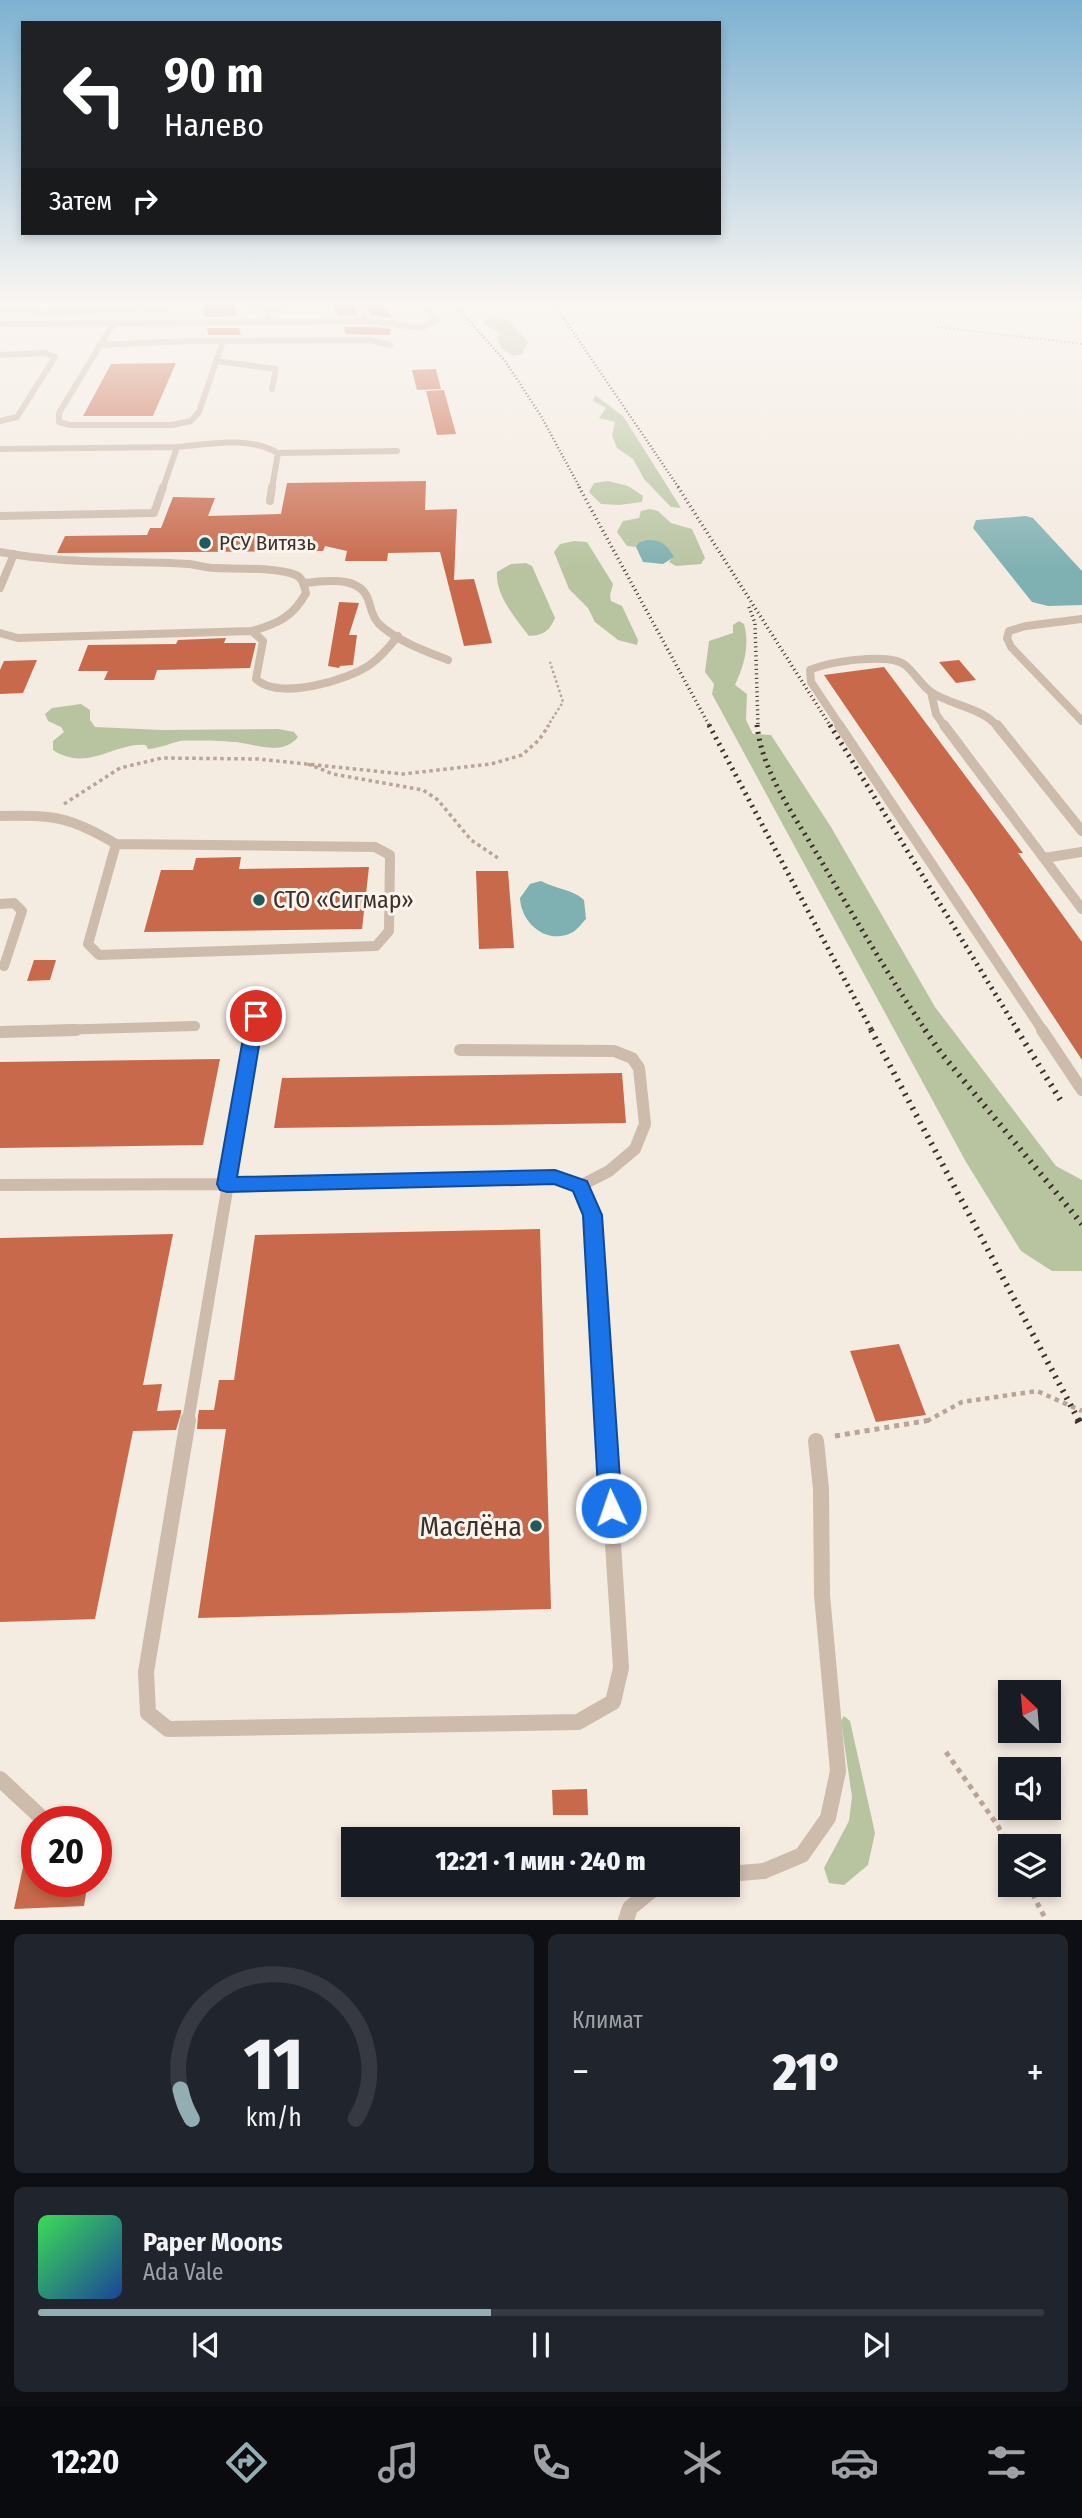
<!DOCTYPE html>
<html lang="ru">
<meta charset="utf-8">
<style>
body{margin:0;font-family:"Fira Sans Condensed",sans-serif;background:#20242c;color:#f1f3f6;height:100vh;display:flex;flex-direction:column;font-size:26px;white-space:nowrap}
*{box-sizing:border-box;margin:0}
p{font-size:23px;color:#9ea1a6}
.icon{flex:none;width:38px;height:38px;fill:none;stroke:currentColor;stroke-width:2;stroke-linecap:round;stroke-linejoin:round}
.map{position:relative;height:1920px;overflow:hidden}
.sheet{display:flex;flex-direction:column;gap:14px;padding:14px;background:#0d0f14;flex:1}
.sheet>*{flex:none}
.top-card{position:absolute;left:21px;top:21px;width:700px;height:214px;border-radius:0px;box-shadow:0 4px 10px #0003;background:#202124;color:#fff;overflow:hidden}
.needle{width:46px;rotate:334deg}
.fabs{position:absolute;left:998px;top:1680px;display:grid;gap:14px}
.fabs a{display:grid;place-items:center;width:63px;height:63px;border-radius:0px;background:#171b24;box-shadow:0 4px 10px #0003;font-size:35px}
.speed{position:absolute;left:21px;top:1806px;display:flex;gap:14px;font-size:35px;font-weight:700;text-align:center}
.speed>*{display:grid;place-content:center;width:91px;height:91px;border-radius:50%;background:#171b24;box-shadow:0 4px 10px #0003;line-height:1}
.speed .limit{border:10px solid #d22;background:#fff;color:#111}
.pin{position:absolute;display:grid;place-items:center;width:60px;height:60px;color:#fff;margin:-30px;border:4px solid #fff;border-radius:50%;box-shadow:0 2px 7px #0007}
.me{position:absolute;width:77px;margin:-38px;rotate:357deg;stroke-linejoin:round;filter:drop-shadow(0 0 5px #0008)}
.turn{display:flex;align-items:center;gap:24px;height:147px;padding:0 28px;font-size:32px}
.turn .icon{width:91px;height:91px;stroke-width:2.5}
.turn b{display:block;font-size:49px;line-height:60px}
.then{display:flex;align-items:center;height:66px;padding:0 28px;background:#0003;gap:14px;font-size:26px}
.big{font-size:52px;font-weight:800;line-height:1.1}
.sheet .tile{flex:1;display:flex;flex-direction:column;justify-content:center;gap:10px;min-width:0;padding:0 24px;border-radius:10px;background:#20242c}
.sheet .dial{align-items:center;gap:0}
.dial svg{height:182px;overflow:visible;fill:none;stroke:#363941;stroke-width:7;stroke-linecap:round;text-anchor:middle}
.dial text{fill:#f1f3f6;stroke:none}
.song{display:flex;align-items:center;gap:21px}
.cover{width:84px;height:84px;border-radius:10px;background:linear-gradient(135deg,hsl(130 70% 55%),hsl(220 70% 35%))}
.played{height:7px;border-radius:4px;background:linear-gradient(90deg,#92aeb2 45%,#363941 45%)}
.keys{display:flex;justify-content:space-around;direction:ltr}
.heat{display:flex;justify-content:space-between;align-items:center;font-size:38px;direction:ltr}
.sheet .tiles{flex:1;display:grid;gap:14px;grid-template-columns:1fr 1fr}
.tile:last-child{grid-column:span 2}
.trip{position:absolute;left:341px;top:1827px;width:399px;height:70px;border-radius:0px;background:#171b24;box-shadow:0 4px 10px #0003;font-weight:800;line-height:70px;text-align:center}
.dock{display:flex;height:112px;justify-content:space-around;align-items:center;background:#090b0e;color:#9ea1a6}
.dock .icon{width:49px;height:49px}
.dock .on{color:#92aeb2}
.dock b{font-size:32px;color:#f1f3f6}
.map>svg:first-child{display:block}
.green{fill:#b8c4a0}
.water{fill:#7fb0b2}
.building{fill:#c8694b}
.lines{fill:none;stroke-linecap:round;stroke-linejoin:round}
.path-far4{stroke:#b9a596;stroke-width:2;stroke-dasharray:2 2;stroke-linecap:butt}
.path-far3{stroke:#b9a596;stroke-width:2.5;stroke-dasharray:2.5 2.5;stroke-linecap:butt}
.path-far2{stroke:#b9a596;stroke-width:3.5;stroke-dasharray:3.5 3.5;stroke-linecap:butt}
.path-far1{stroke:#b9a596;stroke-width:4.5;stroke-dasharray:4.5 4.5;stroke-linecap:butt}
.path{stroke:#b9a596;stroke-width:5;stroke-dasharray:5 5;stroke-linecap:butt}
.lane-far4{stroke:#cdbbac;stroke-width:6}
.lane-far3{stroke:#cdbbac;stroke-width:8}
.lane-far2{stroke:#cdbbac;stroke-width:10}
.lane-far1{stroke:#cdbbac;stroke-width:12}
.lane{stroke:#cdbbac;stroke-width:16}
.rail-far4{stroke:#3b302b;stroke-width:2.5;stroke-dasharray:1 2.5;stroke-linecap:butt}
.rail-far3{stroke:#3b302b;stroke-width:3.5;stroke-dasharray:1 3.5;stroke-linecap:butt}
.rail-far2{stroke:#3b302b;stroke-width:5;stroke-dasharray:2 5;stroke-linecap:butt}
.rail-far1{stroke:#3b302b;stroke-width:6;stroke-dasharray:2 6;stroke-linecap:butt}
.rail{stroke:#3b302b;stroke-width:8;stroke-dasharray:2.5 8;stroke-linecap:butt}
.route{fill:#1a73e8;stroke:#114b97;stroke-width:2}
.poi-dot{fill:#1f5a5e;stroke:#fbf5ee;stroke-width:2.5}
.labels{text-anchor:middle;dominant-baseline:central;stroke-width:6;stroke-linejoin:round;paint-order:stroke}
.far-poi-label{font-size:21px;fill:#3b302b;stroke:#fbf5ee;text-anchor:start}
.poi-label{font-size:24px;fill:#3b302b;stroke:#fbf5ee;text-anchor:start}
.near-poi-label{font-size:28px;fill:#3b302b;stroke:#fbf5ee;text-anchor:end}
</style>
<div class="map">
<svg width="1082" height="1920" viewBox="0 0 1082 1920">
<rect width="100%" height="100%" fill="#f4ebe1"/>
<path class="green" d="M501,318L509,321L528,342L522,354L514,356L502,349L497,339L500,333L483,324L482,321Z
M595,395L623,416L681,508L671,507L644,479L633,459L617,448L612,436L615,422L599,418L606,408L593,401Z
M608,481L628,486L643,496L642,502L619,505L601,504L589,492L594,483Z
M650,509L658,511L671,523L692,529L705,558L701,564L676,566L669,562L673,557L638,543L636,547L627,546L617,532L623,521L639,518L641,511Z
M574,541L587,542L613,584L610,595L611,601L622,606L638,640L637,645L618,640L595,622L588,608L569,589L554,552L560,544Z
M526,563L532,566L555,618C549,632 543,635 529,636C516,619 495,595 497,572L511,564Z
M739,621L744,624C750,645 744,666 735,685L747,694L746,720L753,734L771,735L831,827L935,1007L1056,1166L1082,1180V1271H1052L1021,1251L966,1162L712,694L714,684L705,672L709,641L733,633V625Z
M81,704L90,710V720L95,727L162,730L278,729L294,732L298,737C283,755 261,746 242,743C231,741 191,740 180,741C170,743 161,748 148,749L146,745C116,741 88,773 53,750V741L64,732L61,727L48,721L45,714L52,708Z
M844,1716L850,1721L875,1833L868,1865L844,1885L829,1883L824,1868L849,1821L852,1797L841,1721Z"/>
<path class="water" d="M1026,516L1033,518L1082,571V605L1048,606L1032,602L973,528L976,520Z
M647,540C662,540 666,544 674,557L663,564L643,562L636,547L638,543Z
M541,881C556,889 572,889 584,900L586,919C582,923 578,929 573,932C548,946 521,924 520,898L530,884Z"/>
<path class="building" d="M202,301H233L236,316L205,317Z
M332,301H353L358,315L338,316Z
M365,301H381L393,318L370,315Z
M343,327H373L391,329L390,335L346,334Z
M207,328H239L241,335H208Z
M176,363L153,416H83L111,364Z
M436,369L441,389L417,390L412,370Z
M444,390L456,434L437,435L426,391Z
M426,481L425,510L457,509L454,580L474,579L492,643L464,646L440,552L388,553L387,561H345L347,551L325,546L323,551L57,553L65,536L147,535L150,528H161L173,497L215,498L208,516L281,514L287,483Z
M339,602L359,603L349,635H357L353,665L340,666L339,668L328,666Z
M226,638L224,643H256L250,668L157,670L154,680H104L108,671H78L88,645L176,644L178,640Z
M37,660L23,693L0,694V670L4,661Z
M959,660L976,680L956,683L939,662Z
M884,667L1023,853H1018L1082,942V1060L968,886L824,675Z
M241,857L239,869L369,867L362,929L144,932L161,870H193L196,858Z
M476,871H508L514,948L479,949Z
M34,960H56L50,980L27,981Z
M220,1059L203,1145L0,1148V1062Z
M622,1073L626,1123L274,1128L282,1078Z
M540,1229L551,1609L198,1618L226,1429H197L198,1416L199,1410H214L219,1380H234L255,1235Z
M173,1234L143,1385L162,1384L157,1411L181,1410V1413L176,1430L133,1431L95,1619L0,1622V1238Z
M899,1344L926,1415L876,1422L850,1351Z
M587,1789L588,1815H553L552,1790Z
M29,1839H37V1881H88L84,1906L14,1909Z"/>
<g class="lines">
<path class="path-far4" d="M937,327L1082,344"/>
<path class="path-far3" d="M547,727L563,702L550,662"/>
<path class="path-far2" d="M308,764L333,774L423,790L438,800L471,840L498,858
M64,804L120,768L162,758L258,759L403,774L491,764L522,755L539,740L549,725"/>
<path class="path-far1" d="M927,1421L962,1402L1037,1391L1082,1411"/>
<path class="path" d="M835,1436L931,1420
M946,1752L998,1826L1010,1849
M1028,1885L1046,1920"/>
<path class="lane-far4" d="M28,301V308L37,314L137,308L167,309
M248,301L250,305L270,311
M359,301L366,321
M0,309L28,308
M264,322L270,311L293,301
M0,324L373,321L421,328L436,321L422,301
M113,324L59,413V422L70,425H172L191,421L199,412L223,341
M99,345L191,341L369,340L390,345
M0,355L45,353L55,357L17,417L0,421
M216,361L276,369L272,389
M177,447C209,444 249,436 278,453L272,488
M0,449L177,447L163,488
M278,453L397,451"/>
<path class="lane-far3" d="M270,501L272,487
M0,516L154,513L163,487
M0,552C67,565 123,560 189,564C198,565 206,568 215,568C238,569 276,567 296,575C303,578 304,586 306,593C293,617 277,624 252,631L18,638L0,633
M303,583C323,582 359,574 368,599C371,608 372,617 379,624C397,641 425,651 448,660
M0,588L14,554
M1082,619L1026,626L1009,631L1007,638L1011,647L1082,721
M252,631L263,641L256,679C278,701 349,680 371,664C382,656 390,646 398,636
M931,692L936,714L945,727
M841,727L811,682L810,670C828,662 889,652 905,665C915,673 921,685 931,692C952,706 982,707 998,727"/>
<path class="lane-far2" d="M839,725L1043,1031
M944,725L1082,909
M997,725L1082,831
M0,816C54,815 69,816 116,844
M116,844L375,847L390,855L389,931L376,946L99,955L88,944Z
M1044,858L1082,852
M0,904L14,903L22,911L4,966
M19,1031L195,1026
M253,1031L256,1016"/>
<path class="lane-far1" d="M1042,1030L1082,1090
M0,1032L76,1030
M460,1050L614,1051L632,1058L639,1068L645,1124L635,1149L609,1171L580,1186
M228,1184L254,1030
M228,1184L555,1177L580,1186L592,1215L605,1421
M0,1185L228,1184
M188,1421L228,1184"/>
<path class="lane" d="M188,1420L146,1672L148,1713L168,1729L578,1722L613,1702L621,1668L605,1420
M0,1779L44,1820
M728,1874L764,1871L802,1855L828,1818L838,1771L822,1595L821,1489L816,1441
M626,1920L630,1908L658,1885"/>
<path class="rail-far4" d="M451,301L505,361L541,416L580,488
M552,301L679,488"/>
<path class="rail-far3" d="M579,487L710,727
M678,487L831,727
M749,607L755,623L758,727"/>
<path class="rail-far2" d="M709,725L872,1031
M757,725C762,773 796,818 820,859C854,917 888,975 926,1031
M830,725L1018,1031"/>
<path class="rail-far1" d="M871,1030L1079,1421
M925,1030L941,1053L1082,1224
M1017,1030L1061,1101"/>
<path class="rail" d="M1078,1420L1082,1428"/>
</g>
<linearGradient id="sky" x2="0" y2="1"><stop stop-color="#7eb2d2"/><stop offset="0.53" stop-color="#faf6f2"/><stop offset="1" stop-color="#faf6f2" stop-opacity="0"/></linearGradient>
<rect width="1082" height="570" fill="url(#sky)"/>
<path class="route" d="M256,1010L264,1016L237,1177L555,1170L587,1181L602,1215L622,1508L619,1516L611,1519L603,1516L599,1508L583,1215L573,1191L554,1184L227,1192L220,1190L217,1184L247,1016Z"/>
<g class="poi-dot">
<circle cx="205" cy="543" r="7"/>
<circle cx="259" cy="900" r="7"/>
<circle cx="536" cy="1526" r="7"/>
</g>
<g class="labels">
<g class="far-poi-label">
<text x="219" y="543">РСУ Витязь</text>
</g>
<g class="poi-label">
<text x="273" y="900">СТО «Сигмар»</text>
</g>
<g class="near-poi-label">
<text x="522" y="1526">Маслёна</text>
</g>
</g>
</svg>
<div class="fabs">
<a><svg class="needle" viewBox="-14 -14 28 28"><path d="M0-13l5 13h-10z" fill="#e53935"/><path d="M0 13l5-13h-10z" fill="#9ea1a6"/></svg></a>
<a><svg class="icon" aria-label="sound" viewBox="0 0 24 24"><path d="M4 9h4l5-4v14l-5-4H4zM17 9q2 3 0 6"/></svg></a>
<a><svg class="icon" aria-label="layers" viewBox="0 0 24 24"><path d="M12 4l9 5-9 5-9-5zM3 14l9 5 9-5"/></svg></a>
</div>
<div class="speed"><div class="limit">20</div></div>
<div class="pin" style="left:256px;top:1016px;background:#d93025"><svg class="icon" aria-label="arrive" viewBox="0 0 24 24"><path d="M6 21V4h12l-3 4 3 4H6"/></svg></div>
<svg class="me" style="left:611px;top:1508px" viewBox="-20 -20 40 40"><circle r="17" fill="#1a73e8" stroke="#fff" stroke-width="3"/><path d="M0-11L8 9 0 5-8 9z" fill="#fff"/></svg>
<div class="trip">12:21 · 1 мин · 240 m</div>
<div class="top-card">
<div class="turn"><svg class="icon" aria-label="left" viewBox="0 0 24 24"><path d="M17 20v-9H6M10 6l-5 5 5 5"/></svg><div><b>90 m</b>Налево</div></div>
<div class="then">Затем<svg class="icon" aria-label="right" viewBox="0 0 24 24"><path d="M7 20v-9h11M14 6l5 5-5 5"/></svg></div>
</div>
</div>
<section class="sheet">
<div class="tiles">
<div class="tile dial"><svg viewBox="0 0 100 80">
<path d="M14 69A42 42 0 1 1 86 69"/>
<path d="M14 69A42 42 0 0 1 9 56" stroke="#92aeb2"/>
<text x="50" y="56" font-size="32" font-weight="700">11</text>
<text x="50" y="72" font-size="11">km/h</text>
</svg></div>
<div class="tile"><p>Климат</p>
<div class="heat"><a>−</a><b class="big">21°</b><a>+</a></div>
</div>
<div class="tile">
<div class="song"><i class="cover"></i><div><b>Paper Moons</b><p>Ada Vale</p></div></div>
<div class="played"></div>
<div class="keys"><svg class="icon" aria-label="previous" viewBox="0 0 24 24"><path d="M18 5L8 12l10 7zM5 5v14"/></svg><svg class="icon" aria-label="pause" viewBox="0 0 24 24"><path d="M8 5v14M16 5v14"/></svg><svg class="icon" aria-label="next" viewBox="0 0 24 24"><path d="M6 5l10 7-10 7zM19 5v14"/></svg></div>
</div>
</div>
</section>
<nav class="dock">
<b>12:20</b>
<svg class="icon on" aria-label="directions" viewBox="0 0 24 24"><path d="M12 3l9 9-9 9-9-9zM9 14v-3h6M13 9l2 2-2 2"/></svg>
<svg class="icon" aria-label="music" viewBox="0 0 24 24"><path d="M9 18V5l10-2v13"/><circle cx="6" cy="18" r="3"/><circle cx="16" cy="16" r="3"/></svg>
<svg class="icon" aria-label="phone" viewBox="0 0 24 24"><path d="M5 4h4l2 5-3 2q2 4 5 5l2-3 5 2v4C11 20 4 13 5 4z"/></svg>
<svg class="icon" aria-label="climate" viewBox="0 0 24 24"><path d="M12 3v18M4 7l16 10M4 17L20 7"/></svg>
<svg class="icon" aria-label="car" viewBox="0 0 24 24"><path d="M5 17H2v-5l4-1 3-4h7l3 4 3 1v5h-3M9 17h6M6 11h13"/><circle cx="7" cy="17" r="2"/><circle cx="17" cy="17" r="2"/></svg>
<svg class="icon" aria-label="filters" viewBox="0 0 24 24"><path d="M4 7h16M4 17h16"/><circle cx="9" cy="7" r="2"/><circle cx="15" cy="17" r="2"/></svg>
</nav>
